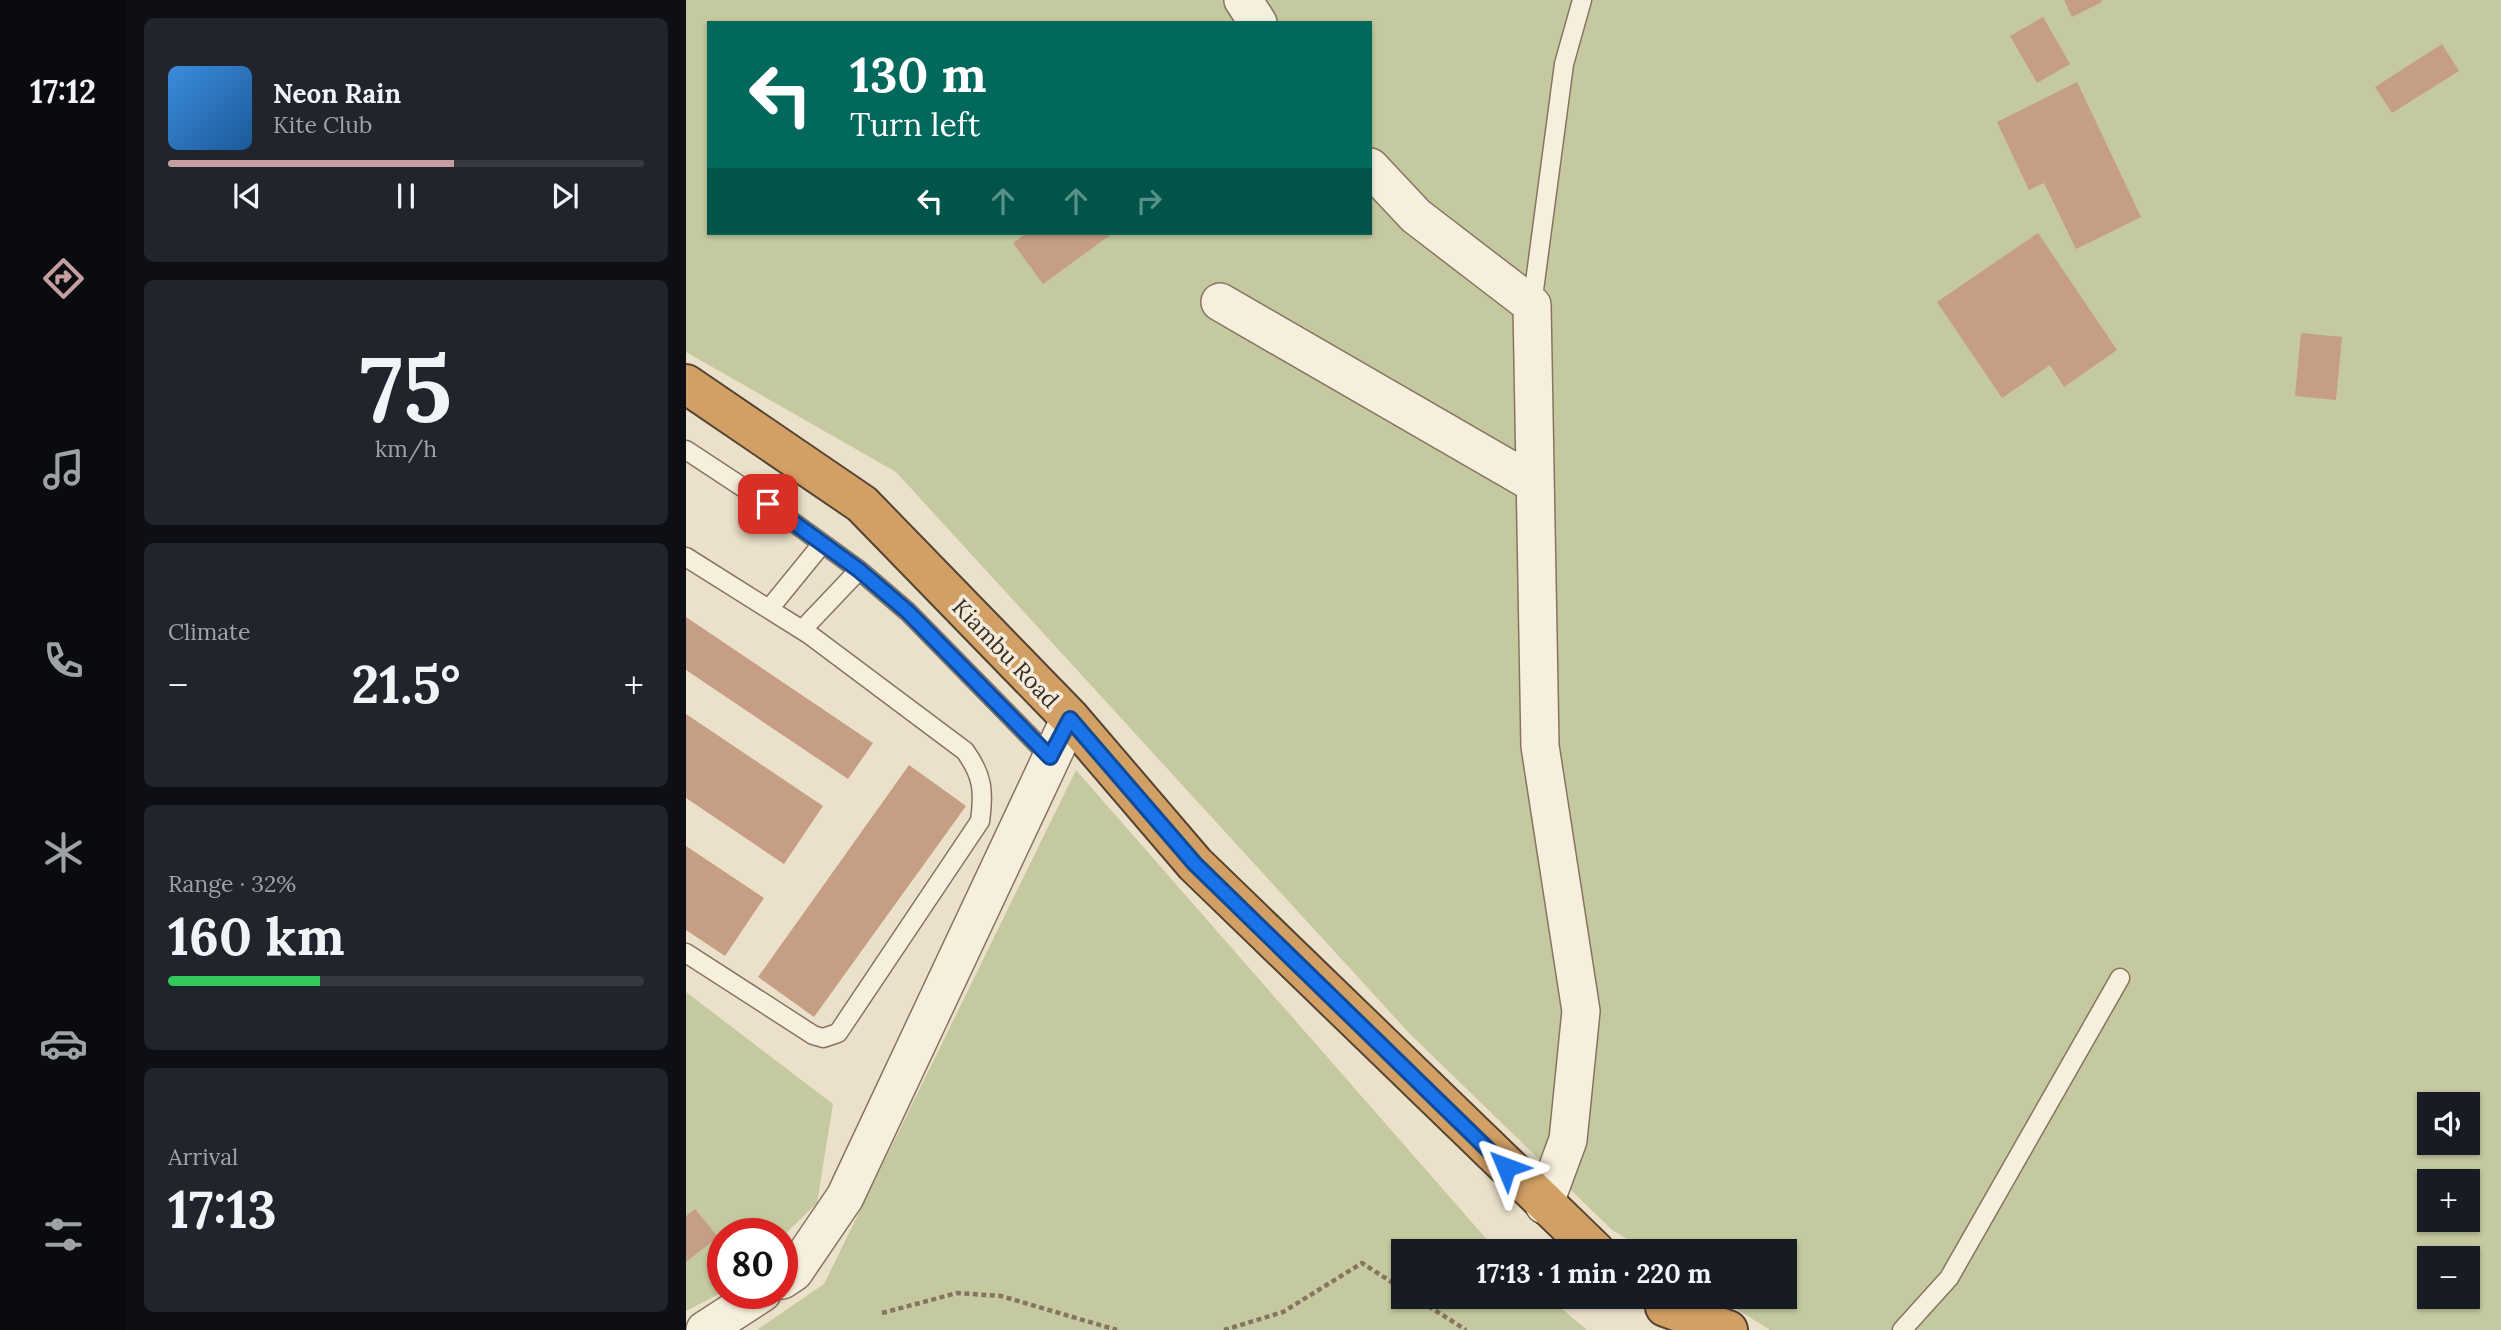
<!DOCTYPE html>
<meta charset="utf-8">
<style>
body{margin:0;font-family:Lora,serif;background:#20242c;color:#f1f3f6;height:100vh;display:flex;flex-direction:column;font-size:26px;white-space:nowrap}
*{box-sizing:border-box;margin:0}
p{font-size:23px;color:#9ea1a6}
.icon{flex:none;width:38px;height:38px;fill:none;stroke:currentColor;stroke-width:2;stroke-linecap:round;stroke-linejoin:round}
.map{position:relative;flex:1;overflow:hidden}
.drawer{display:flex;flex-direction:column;gap:18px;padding:18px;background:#0d0f14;width:560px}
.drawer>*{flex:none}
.hud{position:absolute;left:21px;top:21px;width:665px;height:214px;border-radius:0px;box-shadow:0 2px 5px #0004;background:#00695c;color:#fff;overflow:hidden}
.buttons{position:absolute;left:1731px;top:1092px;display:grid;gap:14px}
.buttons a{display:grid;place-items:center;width:63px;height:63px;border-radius:0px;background:#171b24;box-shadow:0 2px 5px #0004;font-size:35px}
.speed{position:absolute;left:21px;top:1218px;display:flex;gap:14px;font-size:35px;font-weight:700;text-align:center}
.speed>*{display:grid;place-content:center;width:91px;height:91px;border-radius:50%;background:#171b24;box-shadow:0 2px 5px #0004;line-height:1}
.speed .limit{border:10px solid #d22;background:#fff;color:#111}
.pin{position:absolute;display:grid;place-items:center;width:60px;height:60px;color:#fff;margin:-30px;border-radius:14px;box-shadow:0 4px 10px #0006}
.me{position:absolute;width:77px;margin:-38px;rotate:314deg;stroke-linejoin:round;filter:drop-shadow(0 0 5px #0008)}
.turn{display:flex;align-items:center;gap:24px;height:147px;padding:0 28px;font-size:32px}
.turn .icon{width:91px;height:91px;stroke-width:2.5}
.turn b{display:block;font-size:49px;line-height:60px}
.lanes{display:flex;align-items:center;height:66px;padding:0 28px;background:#0003;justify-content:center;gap:35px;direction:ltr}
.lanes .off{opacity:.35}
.big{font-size:52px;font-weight:800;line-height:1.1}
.drawer .widget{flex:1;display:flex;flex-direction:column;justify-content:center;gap:10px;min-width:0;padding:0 24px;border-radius:10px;background:#20242c}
.drawer .dial{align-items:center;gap:0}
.dial b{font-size:91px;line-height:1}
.song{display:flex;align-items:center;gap:21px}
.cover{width:84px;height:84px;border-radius:10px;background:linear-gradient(135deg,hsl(210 70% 55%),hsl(210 70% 35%))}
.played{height:7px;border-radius:4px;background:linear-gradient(90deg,#c69ea0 60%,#363941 60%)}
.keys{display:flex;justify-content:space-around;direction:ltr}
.heat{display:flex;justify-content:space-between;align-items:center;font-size:38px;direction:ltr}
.charge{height:10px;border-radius:5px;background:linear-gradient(90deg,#34c759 32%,#363941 0)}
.trip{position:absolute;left:705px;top:1239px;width:406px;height:70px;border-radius:0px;background:#171b24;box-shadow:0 2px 5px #0004;font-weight:800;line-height:70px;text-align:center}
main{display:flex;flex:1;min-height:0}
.menu{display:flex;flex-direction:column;width:126px;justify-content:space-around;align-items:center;background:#090b0e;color:#9ea1a6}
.menu .icon{width:49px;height:49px}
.menu .active{color:#c69ea0}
.menu b{font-size:32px;color:#f1f3f6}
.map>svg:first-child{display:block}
.green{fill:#c5c99f;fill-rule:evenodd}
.building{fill:#c69e83}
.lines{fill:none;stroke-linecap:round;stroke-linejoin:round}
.lane-casing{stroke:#877460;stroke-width:21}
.street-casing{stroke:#877460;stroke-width:40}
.highway-casing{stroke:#554333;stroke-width:42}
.path{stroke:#877460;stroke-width:4.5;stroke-dasharray:5 3.5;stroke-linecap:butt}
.lane{stroke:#f7efdd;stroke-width:18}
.street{stroke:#f7efdd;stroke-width:37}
.highway{stroke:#d2a064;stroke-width:38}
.route-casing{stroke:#114b97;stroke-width:18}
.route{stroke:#1a73e8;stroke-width:12}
.labels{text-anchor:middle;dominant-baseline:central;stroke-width:7;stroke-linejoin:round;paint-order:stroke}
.street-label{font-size:23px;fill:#392d22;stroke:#f3ebd9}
</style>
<main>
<nav class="menu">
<b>17:12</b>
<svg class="icon active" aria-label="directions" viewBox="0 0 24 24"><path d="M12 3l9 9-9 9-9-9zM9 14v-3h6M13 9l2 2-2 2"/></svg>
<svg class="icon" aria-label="music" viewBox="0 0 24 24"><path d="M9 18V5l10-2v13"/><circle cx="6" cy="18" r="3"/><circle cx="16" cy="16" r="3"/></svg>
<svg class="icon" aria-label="phone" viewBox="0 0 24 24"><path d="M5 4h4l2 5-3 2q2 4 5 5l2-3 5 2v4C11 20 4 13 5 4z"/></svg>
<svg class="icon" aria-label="climate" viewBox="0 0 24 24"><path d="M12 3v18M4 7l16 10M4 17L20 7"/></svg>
<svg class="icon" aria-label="car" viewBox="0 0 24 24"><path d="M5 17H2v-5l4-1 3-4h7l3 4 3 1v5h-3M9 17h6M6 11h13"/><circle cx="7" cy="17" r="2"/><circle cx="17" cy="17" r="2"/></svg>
<svg class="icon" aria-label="filters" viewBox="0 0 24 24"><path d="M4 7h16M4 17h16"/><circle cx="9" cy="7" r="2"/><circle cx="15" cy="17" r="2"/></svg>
</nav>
<section class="drawer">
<div class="widget">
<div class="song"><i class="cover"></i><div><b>Neon Rain</b><p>Kite Club</p></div></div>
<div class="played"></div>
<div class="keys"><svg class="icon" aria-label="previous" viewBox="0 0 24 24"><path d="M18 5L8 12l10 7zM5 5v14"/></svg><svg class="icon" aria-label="pause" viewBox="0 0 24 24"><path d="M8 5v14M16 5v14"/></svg><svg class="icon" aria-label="next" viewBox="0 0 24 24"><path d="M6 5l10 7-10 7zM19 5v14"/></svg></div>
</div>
<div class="widget dial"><b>75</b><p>km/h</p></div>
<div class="widget"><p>Climate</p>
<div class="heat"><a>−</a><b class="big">21.5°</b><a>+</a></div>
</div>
<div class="widget"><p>Range · 32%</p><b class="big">160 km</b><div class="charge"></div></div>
<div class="widget"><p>Arrival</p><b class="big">17:13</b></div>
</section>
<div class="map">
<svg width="1815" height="1330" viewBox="0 0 1815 1330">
<rect width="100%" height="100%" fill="#ebe1ca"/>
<path class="green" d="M0,0H1815V1330H1084L1031,1297H1099V1251H960L925,1229L723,1033L210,472L0,352ZM23,23H684V233H23ZM1743,1104H1782V1143H1743ZM1743,1181H1782V1220H1743ZM1743,1258H1782V1297H1743Z
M390,770L811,1251H718V1297H862L901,1330H71L138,1284Z
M0,992L147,1104L131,1203L96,1237V1234H37V1292L0,1311Z"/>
<path class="building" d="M1378,0H1415L1416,2L1386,17Z
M1357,17L1384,64L1351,83L1324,36Z
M1756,44L1773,71L1706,113L1689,87Z
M1391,82L1455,217L1390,249L1358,183L1343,190L1311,122Z
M341,233H427L357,284L327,243Z
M1352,233L1431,350L1378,387L1364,365L1316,398L1251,302Z
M1615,333L1656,337L1650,400L1609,396Z
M0,617L187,743L162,779L0,670Z
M0,714L137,806L98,864L0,798Z
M223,765L280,806L128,1017L72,977Z
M0,846L78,898L39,956L0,930Z
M9,1209L32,1237L0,1262V1216Z"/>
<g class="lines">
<defs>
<path id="lane" d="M846,305L878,64L896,0
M0,450L82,504L173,570L222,612L364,757
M0,557L124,635L279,751C297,776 298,791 294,821L152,1033L137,1038L127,1035L0,953
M83,609L136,544
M116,630L173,570
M1216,1330L1263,1278L1434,978"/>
<path id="street" d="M557,0L572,23
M684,167L730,216L846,305L854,746L895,1011L882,1140L858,1205
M534,302L849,484
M96,1280L108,1272L159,1197L384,718
M19,1330L76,1293"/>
<path id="highway" d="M0,384L176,504L384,718L509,864L909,1251
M979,1307L1042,1330"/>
</defs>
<use href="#lane" class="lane-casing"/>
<use href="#street" class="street-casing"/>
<use href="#highway" class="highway-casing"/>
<path class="path" d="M728,1297L780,1330
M196,1313L271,1293L315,1296L431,1330
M538,1330L597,1312L676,1263L718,1290"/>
<use href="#lane" class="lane"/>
<use href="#street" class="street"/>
<use href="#highway" class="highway"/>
</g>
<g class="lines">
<defs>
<path id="route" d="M82,504L173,570L222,612L364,757L384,719L509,864L820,1167"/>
</defs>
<use href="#route" class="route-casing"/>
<use href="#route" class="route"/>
</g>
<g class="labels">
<g class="street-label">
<text transform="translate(320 653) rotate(46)">Kiambu Road</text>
</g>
</g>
</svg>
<div class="buttons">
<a><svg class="icon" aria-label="sound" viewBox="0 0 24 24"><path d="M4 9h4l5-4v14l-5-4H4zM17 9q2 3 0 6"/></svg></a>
<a>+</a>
<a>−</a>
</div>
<div class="speed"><div class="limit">80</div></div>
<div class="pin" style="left:82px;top:504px;background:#d93025"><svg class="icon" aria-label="arrive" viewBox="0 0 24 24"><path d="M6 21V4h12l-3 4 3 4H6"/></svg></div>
<svg class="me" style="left:820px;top:1167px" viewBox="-20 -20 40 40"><path d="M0-17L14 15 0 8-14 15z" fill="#1a73e8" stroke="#fff" stroke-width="4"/></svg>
<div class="trip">17:13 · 1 min · 220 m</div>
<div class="hud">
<div class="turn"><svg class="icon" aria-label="left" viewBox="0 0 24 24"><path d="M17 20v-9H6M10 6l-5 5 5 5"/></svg><div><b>130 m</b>Turn left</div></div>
<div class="lanes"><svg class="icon" aria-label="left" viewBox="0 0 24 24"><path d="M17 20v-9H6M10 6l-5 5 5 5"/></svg><svg class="icon off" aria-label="ahead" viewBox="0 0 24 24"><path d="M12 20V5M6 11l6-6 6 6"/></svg><svg class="icon off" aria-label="ahead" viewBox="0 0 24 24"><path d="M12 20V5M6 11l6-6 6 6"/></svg><svg class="icon off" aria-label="right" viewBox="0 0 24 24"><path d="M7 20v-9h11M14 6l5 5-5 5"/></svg></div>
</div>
</div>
</main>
